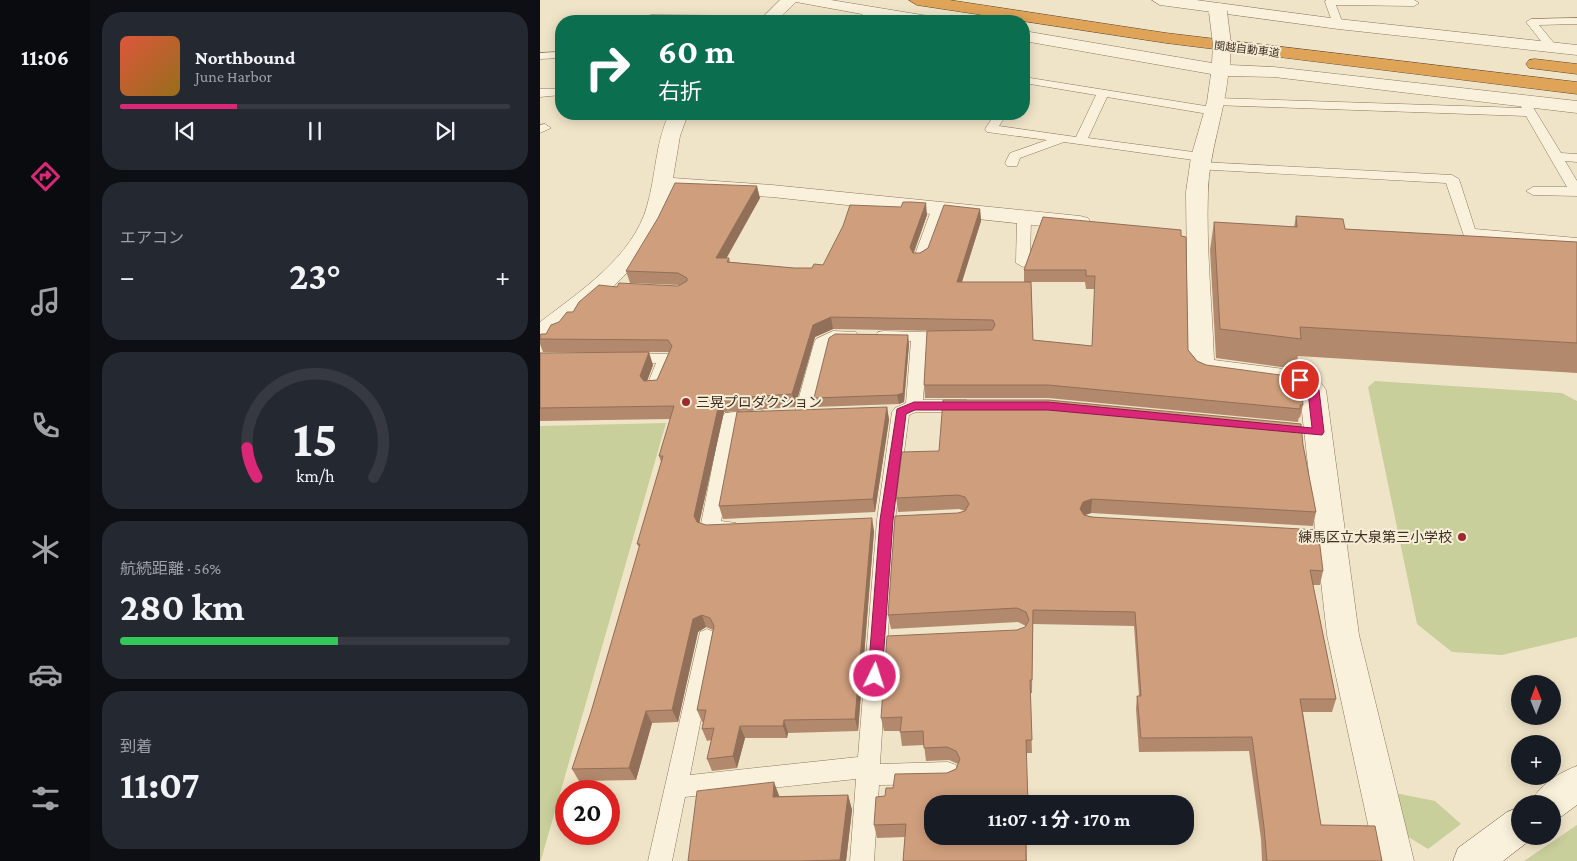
<!DOCTYPE html>
<html lang="ja">
<meta charset="utf-8">
<style>
body{margin:0;font-family:"Crimson Pro","Noto Sans JP",serif;background:#242831;color:#f1f3f6;height:100vh;display:flex;flex-direction:column;font-size:19px;white-space:nowrap}
*{box-sizing:border-box;margin:0}
p{font-size:16px;color:#9ea1a6}
.icon{flex:none;width:28px;height:28px;fill:none;stroke:currentColor;stroke-width:2;stroke-linecap:round;stroke-linejoin:round}
.map{position:relative;flex:1;overflow:hidden}
.sheet{display:flex;flex-direction:column;gap:12px;padding:12px;background:#0d0f14;width:450px}
.sheet>*{flex:none}
.banner{position:absolute;left:15px;top:15px;width:475px;height:105px;border-radius:20px;box-shadow:0 2px 12px #0003;background:#0b6e4f;color:#fff;overflow:hidden}
.needle{width:32px;rotate:359deg}
.tools{position:absolute;left:971px;top:675px;display:grid;gap:10px}
.tools a{display:grid;place-items:center;width:50px;height:50px;border-radius:50%;background:#171b24;box-shadow:0 2px 12px #0003;font-size:25px}
.speed{position:absolute;left:15px;top:780px;display:flex;gap:10px;font-size:25px;font-weight:700;text-align:center}
.speed>*{display:grid;place-content:center;width:65px;height:65px;border-radius:50%;background:#171b24;box-shadow:0 2px 12px #0003;line-height:1}
.speed .limit{border:8px solid #d22;background:#fff;color:#111}
.pin{position:absolute;display:grid;place-items:center;width:42px;height:42px;color:#fff;margin:-21px;border:2px solid #fff;border-radius:50%;box-shadow:0 1px 5px #0007}
.me{position:absolute;width:55px;margin:-28px;rotate:4deg;stroke-linejoin:round;filter:drop-shadow(0 0 4px #0008)}
.turn{display:flex;align-items:center;gap:18px;height:105px;padding:0 20px;font-size:22px}
.turn .icon{width:65px;height:65px;stroke-width:2.5}
.turn b{display:block;font-size:35px;line-height:42px}
.big{font-size:38px;font-weight:700;line-height:1.1}
.sheet .card{flex:1;display:flex;flex-direction:column;justify-content:center;gap:8px;min-width:0;padding:0 18px;border-radius:20px;background:#242831}
.sheet .dial{align-items:center;gap:0}
.dial svg{height:130px;overflow:visible;fill:none;stroke:#363941;stroke-width:7;stroke-linecap:round;text-anchor:middle}
.dial text{fill:#f1f3f6;stroke:none}
.song{display:flex;align-items:center;gap:15px}
.cover{width:60px;height:60px;border-radius:8px;background:linear-gradient(135deg,hsl(10 70% 55%),hsl(40 70% 35%))}
.played{height:5px;border-radius:2px;background:linear-gradient(90deg,#db2777 30%,#363941 30%)}
.keys{display:flex;justify-content:space-around;direction:ltr}
.heat{display:flex;justify-content:space-between;align-items:center;font-size:28px;direction:ltr}
.charge{height:8px;border-radius:4px;background:linear-gradient(90deg,#34c759 56%,#363941 0)}
.trip{position:absolute;left:384px;top:795px;width:270px;height:50px;border-radius:20px;background:#171b24;box-shadow:0 2px 12px #0003;font-weight:700;line-height:50px;text-align:center}
main{display:flex;flex:1;min-height:0}
.dock{display:flex;flex-direction:column;width:90px;justify-content:space-around;align-items:center;background:#090b0e;color:#9ea1a6}
.dock .icon{width:35px;height:35px}
.dock .current{color:#db2777}
.dock b{font-size:22px;color:#f1f3f6}
.map>svg:first-child{display:block}
.green{fill:#c9cf9b}
.lines{fill:none;stroke-linecap:round;stroke-linejoin:round}
.lane-casing{stroke:#8d765c;stroke-width:1}
.street-casing{stroke:#8d765c;stroke-width:1}
.secondary-casing{stroke:#6f573f;stroke-width:1}
.highway-casing{stroke:#5b4430;stroke-width:1}
.lane{fill:#faf1dc;fill-rule:evenodd}
.street{fill:#faf1dc;fill-rule:evenodd}
.secondary{fill:#faf1dc;fill-rule:evenodd}
.highway{fill:#e0a458;fill-rule:evenodd}
.street-bridge-casing{stroke:#8d765c;stroke-width:19;stroke-linecap:butt}
.street-bridge{stroke:#faf1dc;stroke-width:18}
.wall{fill:#b2896c;fill-rule:evenodd}
.shaded-wall{fill:#916f58}
.building{fill:#cf9f7d;stroke:#916f58}
.route{fill:#db2777;stroke:#8e194d}
.poi-dot{fill:#9e2a2b;stroke:#f7eed8;stroke-width:2}
.labels{text-anchor:middle;dominant-baseline:central;stroke-width:4;stroke-linejoin:round;paint-order:stroke}
.far-street-label{font-size:11px;fill:#3d2e20;stroke:#f7eed8}
.poi-label{font-size:14px;fill:#3d2e20;stroke:#f7eed8;text-anchor:start}
</style>
<main>
<nav class="dock">
<b>11:06</b>
<svg class="icon current" aria-label="directions" viewBox="0 0 24 24"><path d="M12 3l9 9-9 9-9-9zM9 14v-3h6M13 9l2 2-2 2"/></svg>
<svg class="icon" aria-label="music" viewBox="0 0 24 24"><path d="M9 18V5l10-2v13"/><circle cx="6" cy="18" r="3"/><circle cx="16" cy="16" r="3"/></svg>
<svg class="icon" aria-label="phone" viewBox="0 0 24 24"><path d="M5 4h4l2 5-3 2q2 4 5 5l2-3 5 2v4C11 20 4 13 5 4z"/></svg>
<svg class="icon" aria-label="climate" viewBox="0 0 24 24"><path d="M12 3v18M4 7l16 10M4 17L20 7"/></svg>
<svg class="icon" aria-label="car" viewBox="0 0 24 24"><path d="M5 17H2v-5l4-1 3-4h7l3 4 3 1v5h-3M9 17h6M6 11h13"/><circle cx="7" cy="17" r="2"/><circle cx="17" cy="17" r="2"/></svg>
<svg class="icon" aria-label="filters" viewBox="0 0 24 24"><path d="M4 7h16M4 17h16"/><circle cx="9" cy="7" r="2"/><circle cx="15" cy="17" r="2"/></svg>
</nav>
<section class="sheet">
<div class="card">
<div class="song"><i class="cover"></i><div><b>Northbound</b><p>June Harbor</p></div></div>
<div class="played"></div>
<div class="keys"><svg class="icon" aria-label="previous" viewBox="0 0 24 24"><path d="M18 5L8 12l10 7zM5 5v14"/></svg><svg class="icon" aria-label="pause" viewBox="0 0 24 24"><path d="M8 5v14M16 5v14"/></svg><svg class="icon" aria-label="next" viewBox="0 0 24 24"><path d="M6 5l10 7-10 7zM19 5v14"/></svg></div>
</div>
<div class="card"><p>エアコン</p>
<div class="heat"><a>−</a><b class="big">23°</b><a>+</a></div>
</div>
<div class="card dial"><svg viewBox="0 0 100 80">
<path d="M14 69A42 42 0 1 1 86 69"/>
<path d="M14 69A42 42 0 0 1 8 51" stroke="#db2777"/>
<text x="50" y="56" font-size="32" font-weight="700">15</text>
<text x="50" y="72" font-size="11">km/h</text>
</svg></div>
<div class="card"><p>航続距離 · 56%</p><b class="big">280 km</b><div class="charge"></div></div>
<div class="card"><p>到着</p><b class="big">11:07</b></div>
</section>
<div class="map">
<svg width="1037" height="861" viewBox="0 0 1037 861">
<rect width="100%" height="100%" fill="#f0e4c8"/>
<path class="green" d="M835,381L1022,393L1037,401V637L962,655L912,652L877,624L828,387Z
M126,423L1,860H0V426Z
M855,793L895,801L921,824L888,849L865,835Z
M1037,825V861H984Z"/>
<g class="lines">
<defs>
<path id="lane" d="M786,0H874L879,3L874,6L796,5L803,24L798,27L793,24L785,2Z
M330,9L335,12L328,21H317L326,10Z
M112,15L230,16L235,19L234,21L108,20V16Z
M1037,18V24L999,25L1018,48L1012,51L1008,50L986,22L991,19Z
M21,52V58L0,59V53Z
M484,77L678,108L680,111L678,114L674,115L567,97L548,138L661,153L667,157L661,161L524,142L480,158L477,166H467L465,163L470,153L507,140L447,132L445,129L455,114H467L459,126L536,137L556,95L484,83Z
M0,89H21V95L0,97Z
M676,98L982,108L978,102L980,99H988L1021,153L1037,154V162L1025,161L1037,181V196L993,195L986,191L993,187H1027L986,116L672,105L670,102Z
M5,124L11,128L0,133V125Z
M661,162L912,175L919,179L935,229L1037,238V246L924,236L906,183L656,169L654,166L656,163Z
M399,204L406,208L387,260L380,264L375,263L373,260L392,208Z
M484,213L491,217L490,263L483,267L476,263L477,217Z
M293,331L316,332L318,336L316,340L296,341L289,346L272,415L269,419H257L254,415L274,343L276,339Z
M344,331L416,333L418,337L416,341L387,342L383,400H426L432,402L435,406L432,410L426,412H376L369,415L355,520L340,764L408,762L416,765L420,773L416,781L408,784L339,785L334,861H310L316,779L145,797L132,861H108L160,632L167,629L174,632L177,638L150,775L318,757L337,520L352,412L355,408L366,403L371,341L338,340L336,336L338,332Z
M88,353L132,354L134,358L120,392H108L106,388L116,363L82,362L80,358L82,354Z
M220,410L226,412L229,416L226,420L199,423L181,521L196,523L199,528L196,533C185,536 174,537 163,534L160,529L182,417L185,413Z"/>
<path id="street" d="M240,0H291L388,16L394,17L396,21H360L256,2L236,21H219Z
M612,0H656L798,19L1037,45V55L798,29L620,5Z
M484,31L672,63L675,59H687L690,65L734,67L1037,101V113L734,77L688,76C684,115 669,152 668,192C666,247 672,304 674,360L760,371C771,374 780,380 786,390L819,635L874,861H836L787,635L760,394L753,388L659,375L648,362L646,192L651,157L667,102L671,74L484,41Z
M129,114H148L140,136L133,178L232,185L540,216L548,218L551,223L548,228L540,230L232,197L132,191C124,245 78,284 38,317C26,327 15,339 0,343V322C39,292 93,257 107,206C116,176 115,144 129,114Z"/>
<path id="secondary" d="M1037,766V805L1022,816L1012,820V804H990C999,785 1018,773 1037,766Z
M980,807V836L993,838L963,861H913L918,848L967,812Z"/>
<path id="highway" d="M369,0H409L626,33L1037,82V94L626,43L377,5Z
M995,59L1037,64V74L989,68L986,64L989,60Z"/>
</defs>
<use href="#lane" class="lane-casing"/>
<use href="#street" class="street-casing"/>
<use href="#secondary" class="secondary-casing"/>
<use href="#highway" class="highway-casing"/>
<use href="#lane" class="lane"/>
<use href="#street" class="street"/>
<use href="#secondary" class="secondary"/>
<use href="#highway" class="highway"/>
<defs>
<path id="street-bridge" d="M678,12L682,44L681,63"/>
</defs>
<use href="#street-bridge" class="street-bridge-casing"/>
<use href="#street-bridge" class="street-bridge"/>
</g>
<path class="wall" d="M220,198L186,258H189L190,262L254,268H272L283,265L387,215L374,253H380L388,248L440,209L441,221L422,282H484V270L503,217L648,350L657,361L666,365L763,405L760,418L759,417L758,422L508,398H385L384,385L397,331L293,329L275,337L255,407L184,412L159,523L166,525L334,531L318,731L248,733L247,738H205L197,768L172,771L167,759L171,740L167,741L162,729L163,722H162L157,710L173,630L166,627L158,632L138,722L112,723L96,780L39,781L32,769L51,712L99,547L97,544L121,462L119,456L130,419L0,421V353L113,365L107,381L117,380L129,352H3L0,344V339L19,322L33,312L77,287L138,286L140,285L90,283L86,271ZM491,282H545L546,289H555L552,346L493,340Z
M756,216L805,229L1037,242V373L758,356L755,369L676,358L670,250L674,222L754,227Z
M369,344L364,402L359,404L275,407L274,398Z
M347,407L349,420L335,512L183,519L179,506Z
M763,445L776,512L773,526L551,513L545,515L783,571L780,585H773L796,699L792,712H763L781,825L842,861H722L721,839L709,751L599,752L596,709L597,696H599L594,626L493,624L492,693H490L492,753H487L392,804L486,836L487,861H363L365,837L337,838L334,825L345,796L353,788L407,773L416,769L418,764L409,760L386,761L384,745L362,746L360,731H344L341,718L477,630L485,627L486,626L478,622L351,629L348,615L418,513L425,511L419,509L358,512L356,498Z
M308,795L312,810L306,861H148L239,796Z"/>
<path class="shaded-wall" d="M217,186L220,198L180,270L176,258Z
M386,203L387,215L371,259L370,247Z
M440,209L441,221L418,294L417,282Z
M291,317L293,329L275,337L255,407L252,394L273,325Z
M368,335L369,344L364,402L359,404L357,395Z
M109,352L113,365L104,389L100,376Z
M180,399L184,412L158,529L154,516Z
M347,407L349,420L335,512L333,499Z
M552,499L551,513L542,516L540,509L543,502Z
M332,518L334,531L318,731L315,719Z
M162,615L166,627L158,632L138,722L132,710L153,619Z
M106,711L112,723L96,780L89,768Z
M244,720L248,733L247,738L243,726Z
M200,726L205,738L197,768L193,756Z
M234,782L240,798L233,797Z
M308,795L312,810L306,861H300Z"/>
<path class="building" d="M135,183L217,186L176,258H189L187,262L254,268H272L274,264L283,265L303,226L310,205L361,207L363,202H372L386,203L370,247L373,253H380L388,248L404,205L440,209L417,282H491L493,340L552,346L555,276H546V270H484L503,217L641,230V236L646,237L648,350L657,361L666,365L755,377L761,382L763,405H760V409L508,385H384L387,331L452,330L455,325L453,320L291,317L273,325L252,394L180,399L154,516L157,522L166,525L332,518L315,719L244,720L243,726H200L193,756L167,759L174,728L162,729L166,710H157L174,626L170,618L162,615L153,619L132,710L106,711L89,768L32,769L51,712L100,544H97L123,456H119L134,406L0,408V353L109,352L100,376L104,381L117,380L132,346L128,340L0,339V335L1,334H6L11,325L19,322L27,312H33L39,302L59,285L77,287L79,283L138,286L147,281V278L138,273L86,271L118,218Z
M756,216L803,219L805,229L1037,242V343L760,327L761,339L680,329L674,222L757,227Z
M295,334L368,335L363,393L357,395L274,398L289,338Z
M403,400H508L761,424L763,445L776,512L552,499L543,502L540,509L544,515L551,517L778,530L783,571L770,570L796,699H760L781,825L835,826L842,861H727L724,827L712,737L601,738L597,696H601L595,612L493,610L492,680H490L492,740H486L488,804H392V836H486V861H363L366,824L334,825L336,797L345,796L346,788H353L355,774L407,773L416,769L420,759L416,751L407,747L384,748L383,731L360,732L362,717L341,718L347,636L477,630L485,627L489,620L486,612L477,608L348,615L355,516L418,513L425,511L429,504L425,497L418,495L356,498L362,452L399,451Z
M347,407L333,499L179,506L197,412Z
M234,782L233,797L308,795L300,860L259,861H148L157,791Z"/>
<path class="route" d="M760,376L779,390L784,432L782,435L508,410H375L366,414L353,520L342,676L340,680L335,682L330,680L328,676L340,520L357,409L374,402H508L772,428L768,392L754,380Z"/>
<g class="poi-dot">
<circle cx="146" cy="402" r="5"/>
<circle cx="922" cy="537" r="5"/>
</g>
<g class="labels">
<g class="far-street-label">
<text transform="translate(707 49) rotate(7)">関越自動車道</text>
</g>
<g class="poi-label">
<text x="156" y="402">三晃プロダクション</text>
<text x="912" y="537" text-anchor="end">練馬区立大泉第三小学校</text>
</g>
</g>
</svg>
<div class="tools">
<a><svg class="needle" viewBox="-14 -14 28 28"><path d="M0-13l5 13h-10z" fill="#e53935"/><path d="M0 13l5-13h-10z" fill="#9ea1a6"/></svg></a>
<a>+</a>
<a>−</a>
</div>
<div class="speed"><div class="limit">20</div></div>
<div class="pin" style="left:760px;top:380px;background:#d93025"><svg class="icon" aria-label="arrive" viewBox="0 0 24 24"><path d="M6 21V4h12l-3 4 3 4H6"/></svg></div>
<svg class="me" style="left:335px;top:676px" viewBox="-20 -20 40 40"><circle r="17" fill="#db2777" stroke="#fff" stroke-width="3"/><path d="M0-11L8 9 0 5-8 9z" fill="#fff"/></svg>
<div class="trip">11:07 · 1 分 · 170 m</div>
<div class="banner">
<div class="turn"><svg class="icon" aria-label="right" viewBox="0 0 24 24"><path d="M7 20v-9h11M14 6l5 5-5 5"/></svg><div><b>60 m</b>右折</div></div>
</div>
</div>
</main>
